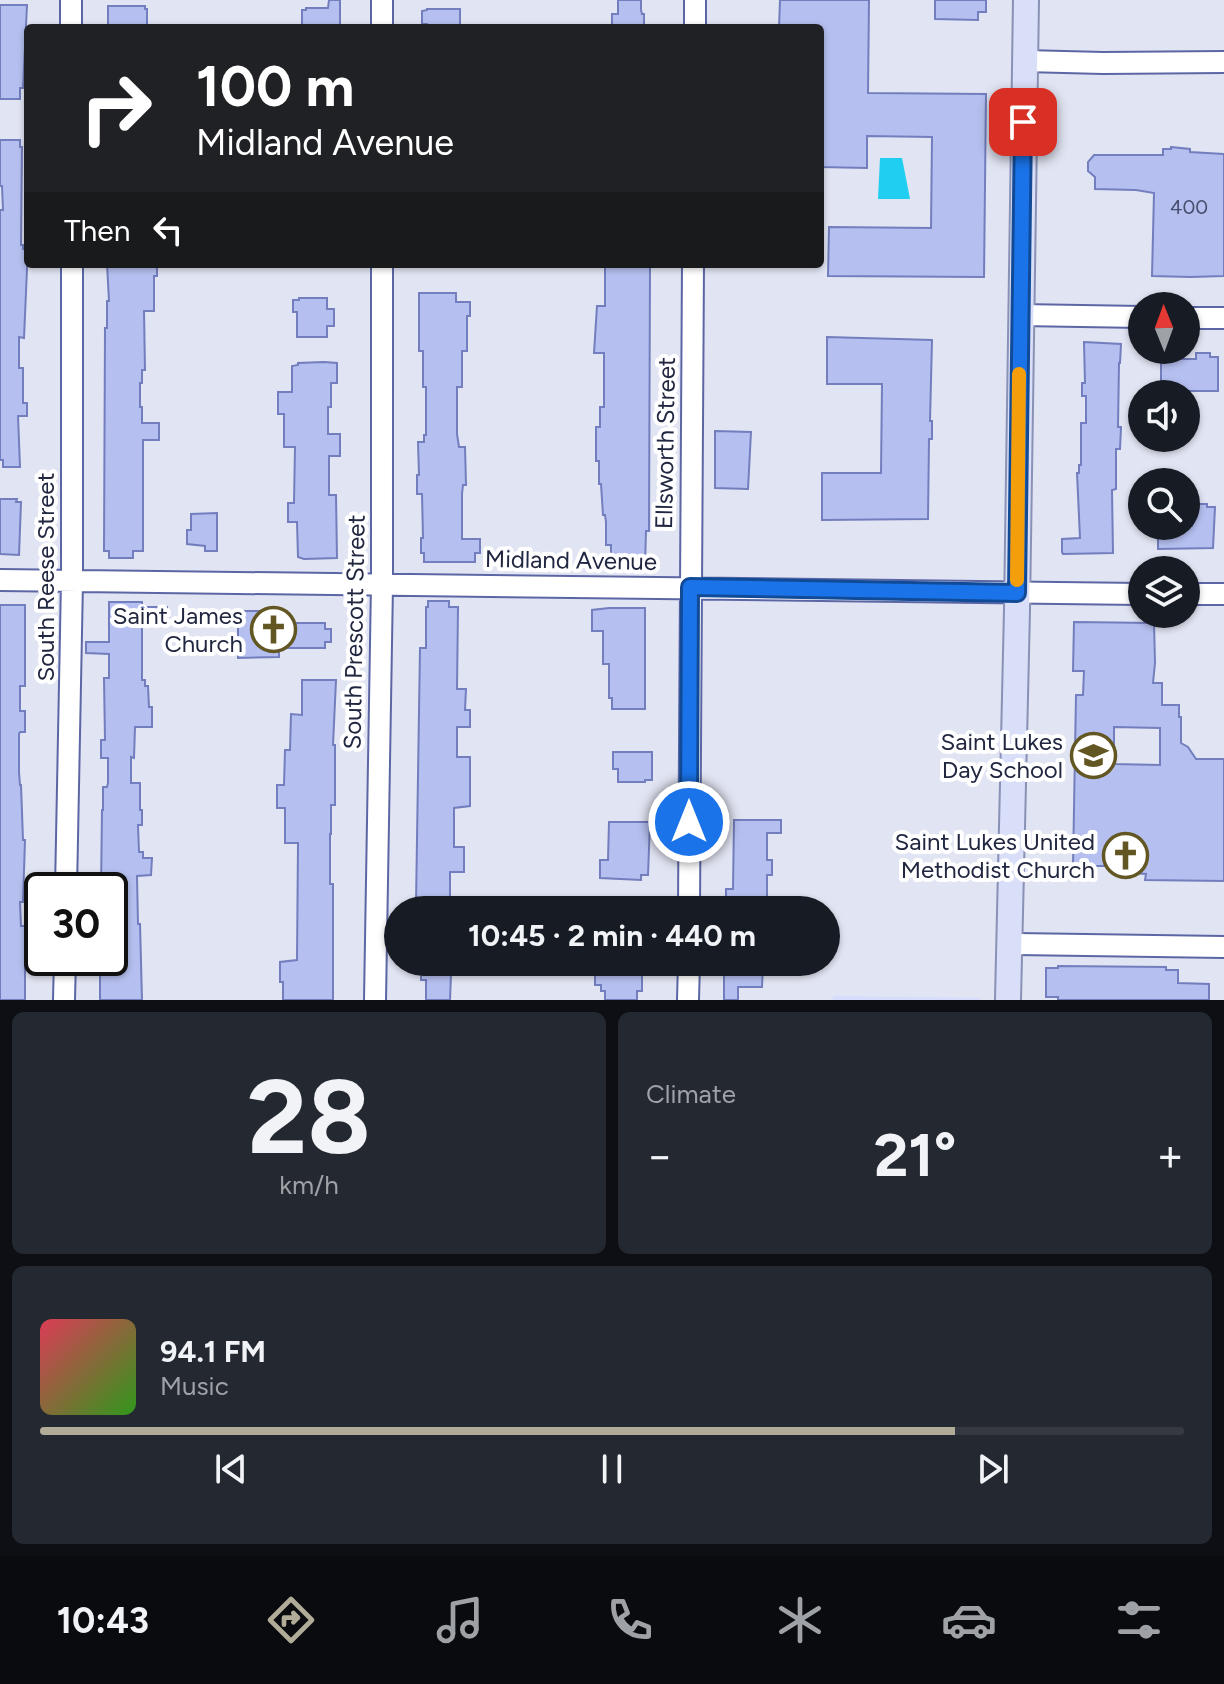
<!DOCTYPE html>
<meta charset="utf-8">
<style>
body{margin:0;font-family:Figtree,sans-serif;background:#242831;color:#f1f3f6;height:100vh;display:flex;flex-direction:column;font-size:30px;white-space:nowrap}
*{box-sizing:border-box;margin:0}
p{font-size:26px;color:#9ea1a6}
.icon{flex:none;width:44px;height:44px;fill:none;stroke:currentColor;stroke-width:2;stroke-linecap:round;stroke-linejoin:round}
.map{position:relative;height:1000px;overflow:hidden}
.panel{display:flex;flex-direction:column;gap:12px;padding:12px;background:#0d0f14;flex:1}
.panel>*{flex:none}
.top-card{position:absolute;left:24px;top:24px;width:800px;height:244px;border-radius:8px;box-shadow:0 2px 6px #0004;background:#202124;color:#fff;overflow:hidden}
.needle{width:52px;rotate:359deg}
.tools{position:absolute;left:1128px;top:292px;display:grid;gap:16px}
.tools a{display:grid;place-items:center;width:72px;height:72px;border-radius:50%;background:#171b24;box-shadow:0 2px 6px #0004;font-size:40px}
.speed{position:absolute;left:24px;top:872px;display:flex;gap:16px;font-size:40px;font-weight:700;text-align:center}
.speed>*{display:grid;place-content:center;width:104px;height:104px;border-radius:50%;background:#171b24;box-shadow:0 2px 6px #0004;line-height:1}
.speed .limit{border:4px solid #111;border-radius:12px;background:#fff;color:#111}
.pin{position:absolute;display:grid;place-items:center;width:68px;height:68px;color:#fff;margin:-34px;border-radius:16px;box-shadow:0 4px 12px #0006}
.me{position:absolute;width:88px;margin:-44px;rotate:0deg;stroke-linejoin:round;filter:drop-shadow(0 0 6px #0008)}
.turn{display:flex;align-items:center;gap:28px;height:168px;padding:0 40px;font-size:36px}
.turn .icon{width:104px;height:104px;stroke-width:2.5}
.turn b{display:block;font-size:56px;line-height:68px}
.then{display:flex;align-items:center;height:76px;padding:0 40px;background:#0003;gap:16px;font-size:30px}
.big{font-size:60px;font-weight:700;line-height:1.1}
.panel .widget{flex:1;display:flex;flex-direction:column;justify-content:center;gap:12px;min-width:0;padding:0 28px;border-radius:12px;background:#242831}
.panel .dial{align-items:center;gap:0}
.dial b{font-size:104px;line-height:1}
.song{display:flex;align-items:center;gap:24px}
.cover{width:96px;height:96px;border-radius:12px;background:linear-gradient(135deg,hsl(350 70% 55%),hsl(110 70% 35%))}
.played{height:8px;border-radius:4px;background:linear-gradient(90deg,#b1ac97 80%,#363941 80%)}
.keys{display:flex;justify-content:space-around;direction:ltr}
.heat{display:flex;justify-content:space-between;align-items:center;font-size:44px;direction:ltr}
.panel .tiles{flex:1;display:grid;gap:12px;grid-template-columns:1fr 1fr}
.widget:last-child{grid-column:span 2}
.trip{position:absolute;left:384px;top:896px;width:456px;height:80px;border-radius:40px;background:#171b24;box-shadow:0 2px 6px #0004;font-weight:700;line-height:80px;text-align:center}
.dock{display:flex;height:128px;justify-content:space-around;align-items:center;background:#090b0e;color:#9ea1a6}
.dock .icon{width:56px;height:56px}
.dock .current{color:#b1ac97}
.dock b{font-size:36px;color:#f1f3f6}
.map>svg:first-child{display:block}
.built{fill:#d6ddfc}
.water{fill:#1fcef0}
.building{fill:#b6c0f0;stroke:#727ebd;stroke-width:2;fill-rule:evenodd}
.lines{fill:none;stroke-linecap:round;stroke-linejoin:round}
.minor-casing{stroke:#5c66a4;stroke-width:24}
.major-casing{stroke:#8991b5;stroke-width:28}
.minor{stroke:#fff;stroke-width:20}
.major{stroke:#d9dff8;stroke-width:24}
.route-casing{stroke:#114b97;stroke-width:20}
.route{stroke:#1a73e8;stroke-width:14}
.slow{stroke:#f59e0b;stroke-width:14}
.labels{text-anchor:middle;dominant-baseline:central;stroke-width:8;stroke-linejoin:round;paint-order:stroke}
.number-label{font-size:20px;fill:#474d6d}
.street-label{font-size:24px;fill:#222741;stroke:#fff}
.poi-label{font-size:24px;fill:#222741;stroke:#fff;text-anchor:end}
</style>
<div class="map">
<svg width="1224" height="1000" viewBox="0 0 1224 1000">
<rect width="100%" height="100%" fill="#e1e4f2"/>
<path class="built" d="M835,996L980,998V1000H830Z"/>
<path class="water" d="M880,158H902L910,199H878Z"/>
<path class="building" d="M329,0H340V28H302V10H306V8H328Z
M618,0H641V10L642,14H644V28H612V14H618Z
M780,0H869L868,93L986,94L984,277L828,276L829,227L931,228L932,137L867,136V168L820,167V28H779Z
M935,0H986V12H978V20L935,19Z
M0,5H27L23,88H20V99H0Z
M108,6H145V9H147V25H142V28L108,27Z
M427,9H460V28H427V24H422V11L427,10Z
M0,140H20V147H22L21,245H23V249H27V269L24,338L19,337V368H23V403H27V416H18L20,467H3V460H0V210H3L2,186H0Z
M1171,147L1190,149V152L1224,154V276L1191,277L1152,276L1154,193L1136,190L1095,189V177L1088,171V162L1094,155H1163V149H1171Z
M107,264H157V276H154V311H144L145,370H142V383H140V407H142V423H159V440H143V551H133V558H109V551H104L105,328H107V301H109Z
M605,264H650L649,531H646L645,565H611V545H606V522L605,515H603L601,484H599V461H596V427H600V407H604V353H594L597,306H605Z
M419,293H456V302H470V316H467V351H462V387H457V434L459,447H465L466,485H463L462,494V539H480V553H475V562H424V553H421V538H423L422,494H417V475H419L418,442H424V435H426V387H423V351H419Z
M299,298H327V309H334V326H327V337H297V312H293V300H299Z
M827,337L932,340L930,421H932V439H929L928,519L822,520V473H881L882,384H827Z
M1084,342L1121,344L1120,363H1119L1118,427H1121L1120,449H1116V489L1112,490L1113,553L1063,554L1062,552V539L1080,538L1077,473H1079V465H1081V423H1086V396H1082V383H1085Z
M1196,353H1210V357H1218V391H1183V393L1161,394V359H1196Z
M324,362L337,363V383H331V407H328V434H340V456H329V495H336L337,558L304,559L298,557L297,522H288V503H294L295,447H284V414H278V392H292V366L298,365V363Z
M715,431L751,432L748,489L715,488Z
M0,499H17L16,502H21L19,555L0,554Z
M1192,504H1207V507H1215L1213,548L1158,549V526H1192Z
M217,513V551H205V546L187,544V530H191V514Z
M428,601H449V607H458L457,689H466L465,710H470V727H457V757H470V806L454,808V847H464V872H450V904H446V910H421V904H416L420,648H426V607H428Z
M109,602H142V607H167V623H142V680H145V686H148L149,707H152V727H135L134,758L131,757V783H140V810H142V825H138L139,852H143V858H152L151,875L137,876L138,924H140L142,1000H100V960L101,958H110V890H101L102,810H103V787H107L108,783V758H101V740H105L104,678H109V654L86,653V642H109Z
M0,605H25V686H20V711H25V732H20L19,734V772L20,785H21L23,840H25L23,902H20L21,926H25V1000H0Z
M609,608H645V709H612V698H609V664H603V631H592V610Z
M238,611H279V616L282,615L283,623H325V629H331V642H325V648H279V657L238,658Z
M1074,622L1154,623L1155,663L1153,683H1162V705H1179V717H1181V743L1188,747L1196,759H1224V881L1145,880L1146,874L1133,873V866H1073L1076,695H1083L1084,671H1073ZM1114,727L1160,728V765L1114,764Z
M302,680H336L333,745H335V805H331V834H330V884H333V1000H283V982H280V962L297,960L298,843H285V808H277V785H284L285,750H290L291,714L302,715Z
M613,752H652V780H645V782H618V769H613Z
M734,820H781V833H767V860H772V875H767V910H726V889H733Z
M609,822H650L648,875H641V880L600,878V860H608Z
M418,962H462L460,974H451L450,1000H426V980H421V973H418Z
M724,964L763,965L762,987H738V1000H724Z
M602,965L638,966V974H642V991H637V1000H605V991H601V985H595V968H602Z
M1058,966L1166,967V970H1178V983L1209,984V1000H1058V997H1046V968H1058Z"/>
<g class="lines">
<defs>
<path id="minor" d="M71,0V28
M382,0V28
M695,28V0
M1025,61L1103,63L1224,62
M1020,315L1142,317
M1186,318H1224
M0,580L1142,594
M1186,594H1224
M66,890L72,581V264
M689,910L693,264
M1010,944L1224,947
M64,1000L65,958
M375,1000L382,584V264
M688,1000L689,962"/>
<path id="major" d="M1008,1000L1017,610L1026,0"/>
</defs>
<use href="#minor" class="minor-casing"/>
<use href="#major" class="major-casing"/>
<use href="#minor" class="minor"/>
<use href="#major" class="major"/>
</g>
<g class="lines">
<defs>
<path id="route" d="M689,822L690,587L1017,593L1023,122"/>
</defs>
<use href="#route" class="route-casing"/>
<use href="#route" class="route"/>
<path class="slow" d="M1017,580L1019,374"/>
</g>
<defs>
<symbol id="church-ring" viewBox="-11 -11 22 22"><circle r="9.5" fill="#fff" stroke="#625622" stroke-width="1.5"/><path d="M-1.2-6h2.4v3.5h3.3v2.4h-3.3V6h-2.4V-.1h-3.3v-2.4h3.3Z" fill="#625622"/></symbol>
<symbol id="school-ring" viewBox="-11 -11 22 22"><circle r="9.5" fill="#fff" stroke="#625622" stroke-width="1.5"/><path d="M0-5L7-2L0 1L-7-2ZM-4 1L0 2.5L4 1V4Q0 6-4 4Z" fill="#625622"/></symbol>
</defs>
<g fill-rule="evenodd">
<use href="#church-ring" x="248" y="604" width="51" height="51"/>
<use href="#school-ring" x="1068" y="730" width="51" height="51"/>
<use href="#church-ring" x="1100" y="830" width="51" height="51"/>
</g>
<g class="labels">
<g class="number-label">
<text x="1189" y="207">400</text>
</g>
<g class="street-label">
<text transform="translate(665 443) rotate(-89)">Ellsworth Street</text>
<text transform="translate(571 560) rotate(1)">Midland Avenue</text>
<text transform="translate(45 577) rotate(-90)">South Reese Street</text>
<text transform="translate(354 632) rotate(-89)">South Prescott Street</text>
</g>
<g class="poi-label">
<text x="243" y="615">Saint James<tspan x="243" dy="28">Church</tspan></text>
<text x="1063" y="741">Saint Lukes<tspan x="1063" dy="28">Day School</tspan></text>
<text x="1095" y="841">Saint Lukes United<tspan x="1095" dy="28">Methodist Church</tspan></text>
</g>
</g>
</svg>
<div class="tools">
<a><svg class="needle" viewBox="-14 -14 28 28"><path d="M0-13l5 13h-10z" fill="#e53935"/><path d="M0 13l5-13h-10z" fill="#9ea1a6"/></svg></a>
<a><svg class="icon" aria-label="sound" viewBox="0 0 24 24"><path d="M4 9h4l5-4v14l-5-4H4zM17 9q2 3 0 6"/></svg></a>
<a><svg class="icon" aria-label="search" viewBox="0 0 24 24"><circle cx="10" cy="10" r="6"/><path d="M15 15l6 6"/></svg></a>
<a><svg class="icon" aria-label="layers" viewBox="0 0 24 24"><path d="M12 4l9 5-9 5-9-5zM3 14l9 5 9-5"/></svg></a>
</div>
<div class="speed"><div class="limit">30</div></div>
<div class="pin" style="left:1023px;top:122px;background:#d93025"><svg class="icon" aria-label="arrive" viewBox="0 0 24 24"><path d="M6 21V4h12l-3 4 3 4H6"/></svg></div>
<svg class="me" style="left:689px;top:822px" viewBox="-20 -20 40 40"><circle r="17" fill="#1a73e8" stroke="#fff" stroke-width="3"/><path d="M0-11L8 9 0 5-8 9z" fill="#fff"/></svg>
<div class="trip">10:45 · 2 min · 440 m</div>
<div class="top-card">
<div class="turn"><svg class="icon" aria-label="right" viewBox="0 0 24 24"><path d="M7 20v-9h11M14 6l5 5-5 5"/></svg><div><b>100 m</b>Midland Avenue</div></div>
<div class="then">Then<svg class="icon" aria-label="left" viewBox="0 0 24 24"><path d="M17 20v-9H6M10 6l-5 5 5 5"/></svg></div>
</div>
</div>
<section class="panel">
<div class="tiles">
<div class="widget dial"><b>28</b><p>km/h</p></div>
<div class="widget"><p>Climate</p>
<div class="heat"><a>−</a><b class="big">21°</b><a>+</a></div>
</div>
<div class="widget">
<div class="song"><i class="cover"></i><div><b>94.1 FM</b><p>Music</p></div></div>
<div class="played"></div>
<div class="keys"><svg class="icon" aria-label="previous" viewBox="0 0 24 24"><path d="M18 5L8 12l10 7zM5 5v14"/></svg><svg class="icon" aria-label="pause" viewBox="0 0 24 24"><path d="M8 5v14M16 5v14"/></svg><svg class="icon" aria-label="next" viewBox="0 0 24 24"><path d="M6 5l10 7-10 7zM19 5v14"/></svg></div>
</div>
</div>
</section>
<nav class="dock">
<b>10:43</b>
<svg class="icon current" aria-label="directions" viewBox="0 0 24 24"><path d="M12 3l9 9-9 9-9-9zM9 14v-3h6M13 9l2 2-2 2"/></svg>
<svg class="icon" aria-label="music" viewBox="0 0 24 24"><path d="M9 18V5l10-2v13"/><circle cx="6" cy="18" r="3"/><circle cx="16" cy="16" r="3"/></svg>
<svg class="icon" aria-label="phone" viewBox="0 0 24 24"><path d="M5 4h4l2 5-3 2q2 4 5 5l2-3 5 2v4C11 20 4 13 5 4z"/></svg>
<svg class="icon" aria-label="climate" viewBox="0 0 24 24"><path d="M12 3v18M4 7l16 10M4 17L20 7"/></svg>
<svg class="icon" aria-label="car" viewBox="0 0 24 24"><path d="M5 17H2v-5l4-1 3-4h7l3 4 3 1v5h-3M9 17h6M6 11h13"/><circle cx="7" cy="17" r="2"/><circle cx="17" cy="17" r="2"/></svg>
<svg class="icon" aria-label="filters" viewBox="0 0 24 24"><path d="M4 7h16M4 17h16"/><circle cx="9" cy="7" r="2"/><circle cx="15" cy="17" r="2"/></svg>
</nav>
